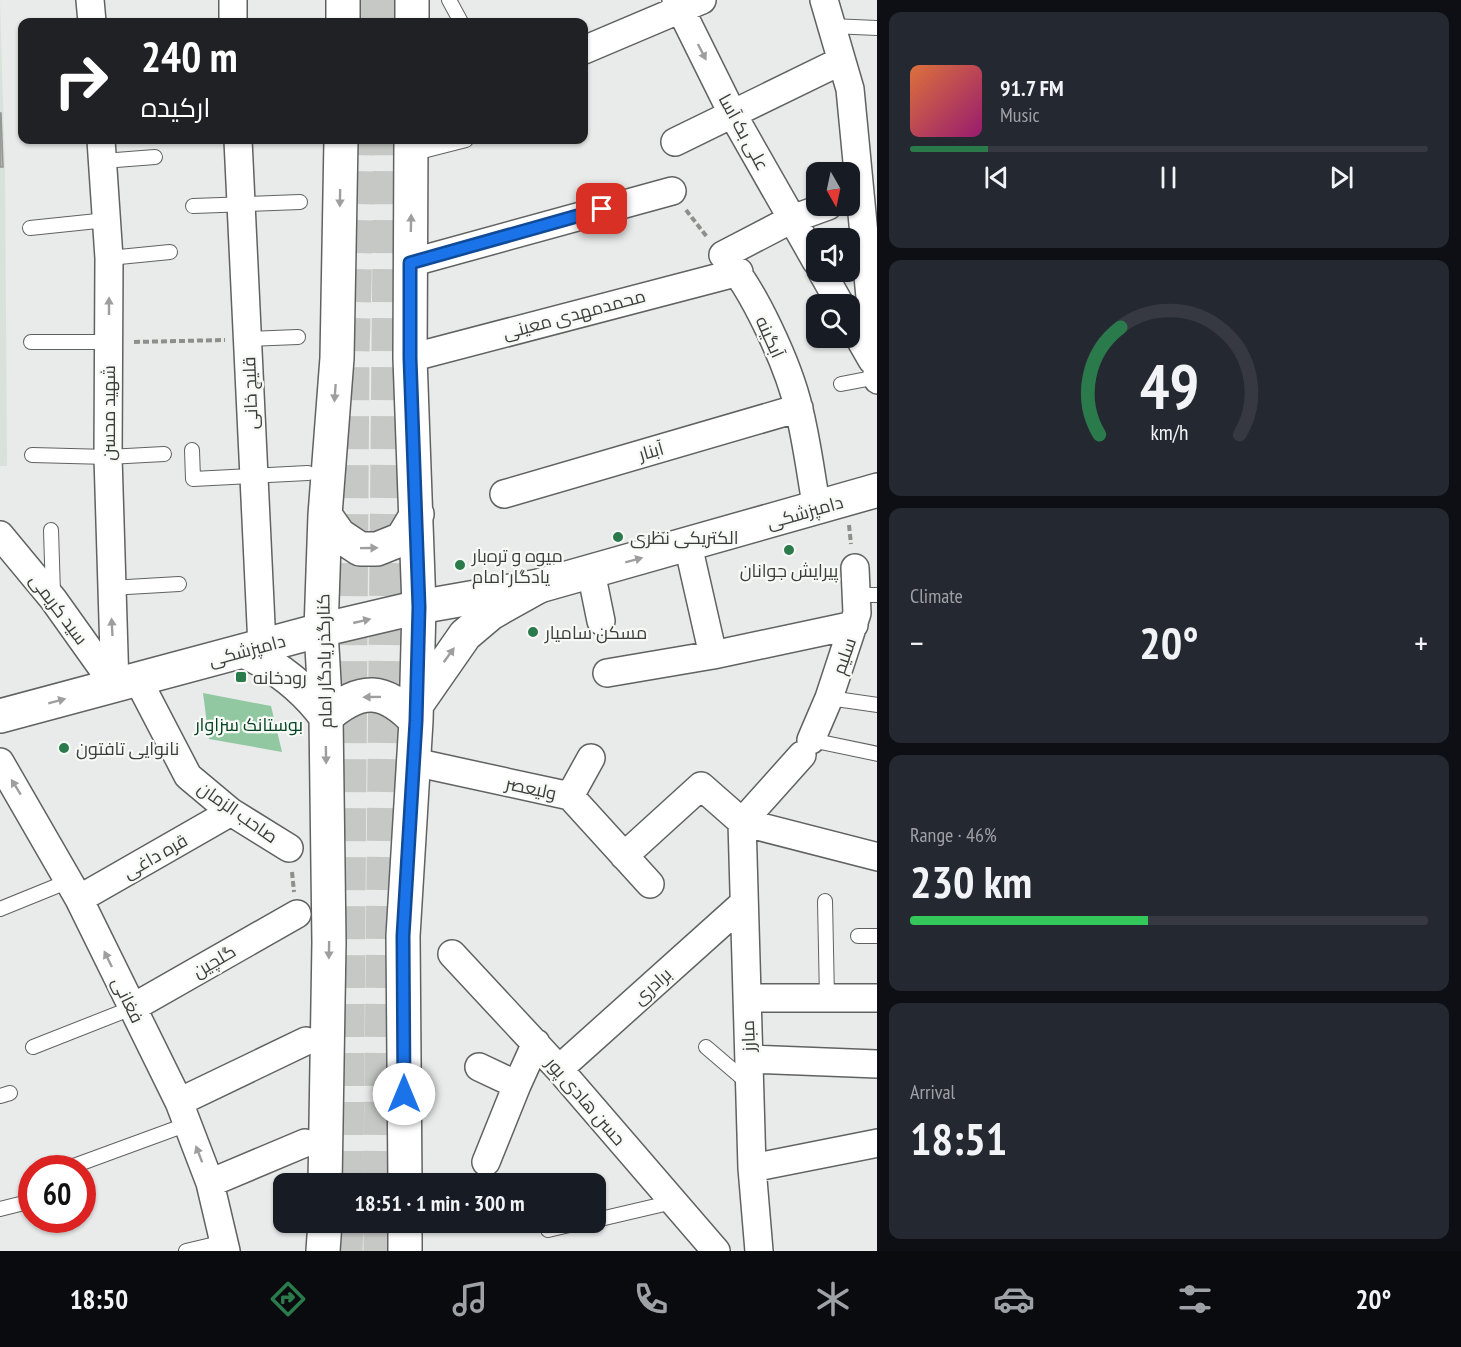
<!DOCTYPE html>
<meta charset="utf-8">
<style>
body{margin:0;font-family:"PT Sans Narrow",Cairo,sans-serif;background:#242831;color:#f1f3f6;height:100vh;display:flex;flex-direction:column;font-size:22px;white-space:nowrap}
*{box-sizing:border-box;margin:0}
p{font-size:20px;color:#9ea1a6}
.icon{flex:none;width:33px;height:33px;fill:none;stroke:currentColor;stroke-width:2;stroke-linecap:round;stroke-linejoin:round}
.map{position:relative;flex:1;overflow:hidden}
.side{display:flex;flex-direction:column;gap:12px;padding:12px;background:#0d0f14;width:584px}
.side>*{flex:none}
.guide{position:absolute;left:18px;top:18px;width:570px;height:126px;border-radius:12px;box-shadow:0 2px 4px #0004;background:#202124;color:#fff;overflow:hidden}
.needle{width:39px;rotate:171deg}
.tools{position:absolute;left:806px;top:162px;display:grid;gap:12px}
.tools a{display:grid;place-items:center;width:54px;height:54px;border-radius:12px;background:#171b24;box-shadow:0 2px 4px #0004;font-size:30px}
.speed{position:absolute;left:18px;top:1155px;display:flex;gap:12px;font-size:30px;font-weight:700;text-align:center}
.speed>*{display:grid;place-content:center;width:78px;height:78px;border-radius:50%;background:#171b24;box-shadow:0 2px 4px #0004;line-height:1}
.speed .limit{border:9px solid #d22;background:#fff;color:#111}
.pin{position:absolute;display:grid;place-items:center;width:51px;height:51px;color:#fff;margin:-26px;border-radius:12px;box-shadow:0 3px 9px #0006}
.me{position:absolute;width:66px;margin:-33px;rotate:0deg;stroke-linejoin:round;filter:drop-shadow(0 0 4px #0008)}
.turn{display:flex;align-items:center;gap:21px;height:126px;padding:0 24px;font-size:27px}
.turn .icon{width:78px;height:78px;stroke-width:2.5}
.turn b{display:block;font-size:42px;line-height:51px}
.big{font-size:45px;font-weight:700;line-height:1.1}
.side .tile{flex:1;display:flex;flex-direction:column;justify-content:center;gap:9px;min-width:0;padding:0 21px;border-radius:12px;background:#242831}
.side .dial{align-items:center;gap:0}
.dial svg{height:156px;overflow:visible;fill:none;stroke:#363941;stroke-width:7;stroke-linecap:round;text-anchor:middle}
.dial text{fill:#f1f3f6;stroke:none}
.song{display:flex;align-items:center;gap:18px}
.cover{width:72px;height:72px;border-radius:9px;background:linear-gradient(135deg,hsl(20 70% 55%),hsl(320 70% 35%))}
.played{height:6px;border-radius:3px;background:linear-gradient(90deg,#2a7a4b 15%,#363941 15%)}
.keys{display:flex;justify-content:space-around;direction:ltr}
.heat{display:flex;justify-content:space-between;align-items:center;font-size:33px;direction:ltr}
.charge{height:9px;border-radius:4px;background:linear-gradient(90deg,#34c759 46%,#363941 0)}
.trip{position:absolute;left:273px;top:1173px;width:333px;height:60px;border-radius:12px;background:#171b24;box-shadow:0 2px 4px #0004;font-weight:700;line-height:60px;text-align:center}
.tab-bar{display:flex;height:96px;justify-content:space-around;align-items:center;background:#090b0e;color:#9ea1a6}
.tab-bar .icon{width:42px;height:42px}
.tab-bar .on{color:#2a7a4b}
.tab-bar b{font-size:27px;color:#f1f3f6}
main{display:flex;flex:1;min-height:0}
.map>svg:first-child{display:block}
.built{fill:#d8e2db}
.green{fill:#91c8a2}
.building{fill:#b2b5b3;stroke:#939694;stroke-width:1.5}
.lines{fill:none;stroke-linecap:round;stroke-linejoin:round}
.trunk-tunnel{stroke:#c6c8c6;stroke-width:33;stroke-dasharray:33 16;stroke-linecap:butt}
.service-casing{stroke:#606261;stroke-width:16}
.minor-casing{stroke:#606261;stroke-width:30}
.secondary-casing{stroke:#606261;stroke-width:36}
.primary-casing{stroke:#606261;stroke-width:36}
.path{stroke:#8d8f8d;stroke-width:4;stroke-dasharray:6 3;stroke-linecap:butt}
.service{stroke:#fff;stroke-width:14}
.minor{stroke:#fff;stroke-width:27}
.secondary{stroke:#fff;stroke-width:33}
.primary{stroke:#fff;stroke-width:33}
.oneway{fill:#9e9e9e}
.route-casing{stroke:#114b97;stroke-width:15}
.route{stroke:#1a73e8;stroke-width:10}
.poi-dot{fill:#2a7a4b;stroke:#f6f9f6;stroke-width:2}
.labels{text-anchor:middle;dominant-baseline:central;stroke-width:4.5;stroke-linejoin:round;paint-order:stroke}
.street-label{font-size:18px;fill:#3c3d3c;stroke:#f6f9f6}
.poi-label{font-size:18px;fill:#3c3d3c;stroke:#f6f9f6;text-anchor:start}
.park-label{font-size:18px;fill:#024221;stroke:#f6f9f6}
</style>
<main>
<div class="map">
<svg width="878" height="1251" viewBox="0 0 878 1251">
<rect width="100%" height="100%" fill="#e8ebe9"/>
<path class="built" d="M0,0L5,169L7,466H0Z"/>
<path class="green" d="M203,693L271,706L282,752L209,739Z"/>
<path class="building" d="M0,113H1L3,167H0Z"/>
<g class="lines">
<path class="trunk-tunnel" d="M362,22V0
M391,22V0
M347,1184L353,354L359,140
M380,1184L390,140
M346,1251L347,1222
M380,1251V1222"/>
<defs>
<path id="service" d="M449,0L461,22
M831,26L878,28
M411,154L466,140
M103,161L155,157
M193,206L300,202
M30,228L107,220
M109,258L170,252
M248,339L298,337
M31,342H109
M841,384L877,377
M192,450L193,479L308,473
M32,455L108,457L164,454
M51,530L53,594
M110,588L179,584
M858,595H878
M829,698L878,705
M811,740L878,754
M825,901L827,998
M0,909L69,881
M858,936H878
M33,1047L132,1008
M706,1047L748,1083
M0,1096L10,1093
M68,1168L188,1124
M0,1209L32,1201
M596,1220L673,1202
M548,1230L582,1222
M186,1251L224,1242"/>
<path id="minor" d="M90,0L92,22
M233,0V22
M676,0L733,115L816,261
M824,0L850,89L878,380
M584,50L702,0
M101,140L109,258L108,457L115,686
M238,140L262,646
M675,142L841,61
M410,263L672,191
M822,272L840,304
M849,320L872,360
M410,358L739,272
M504,494L799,408
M817,509C811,476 807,442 799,410C789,366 753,287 723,255L792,219L828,206
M0,535L53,599L115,686
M688,545L713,655
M591,572L601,621
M607,673L713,655L854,625
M138,680L188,776L231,812L289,848
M811,740L829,698L857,613L855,568
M0,762L79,899L179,1102L210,1183L226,1251
M414,762L570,796L650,884
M570,796L591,758
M742,822L752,1168L759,1251
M742,822L802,755
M624,856L701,786L742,822L878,857
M79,899L231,812
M452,954L559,1069L716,1251
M747,998H878
M132,1008L297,914
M749,1059L878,1064
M479,1067L517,1085
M559,1069L744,903
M179,1102L306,1041
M486,1162L517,1085L536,1043
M752,1168L878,1143
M210,1183L305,1143"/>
<path id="secondary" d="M0,716L321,630L419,607L539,586L878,490"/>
<path id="primary" d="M343,22V0
M412,22V0
M325,515L339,535L360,549H377L402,539L417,514
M244,651C278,667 304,687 326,717C361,686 385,688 416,721
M417,704L465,635L491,613L539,586
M325,1184L329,942L326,717L321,630L325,515L337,358L341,140
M405,1184L403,936L416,721L419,607L410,358L411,140
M405,1222V1251
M323,1251L325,1222"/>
</defs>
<use href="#service" class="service-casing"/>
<use href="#minor" class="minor-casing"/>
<use href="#secondary" class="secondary-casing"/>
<use href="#primary" class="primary-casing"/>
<path class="path" d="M686,210L707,237
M134,342L225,340
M849,525L851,544
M292,872L294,892"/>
<use href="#service" class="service"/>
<use href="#minor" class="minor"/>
<use href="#secondary" class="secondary"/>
<use href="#primary" class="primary"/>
</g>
<defs><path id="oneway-solid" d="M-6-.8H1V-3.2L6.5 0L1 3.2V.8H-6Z" transform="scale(1.5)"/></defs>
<g class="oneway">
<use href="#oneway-solid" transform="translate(702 52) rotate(63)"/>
<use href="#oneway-solid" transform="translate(340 198) rotate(91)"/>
<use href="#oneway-solid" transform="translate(411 223) rotate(-89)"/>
<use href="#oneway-solid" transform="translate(109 306) rotate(-90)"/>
<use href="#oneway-solid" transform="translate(335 393) rotate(94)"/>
<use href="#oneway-solid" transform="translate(369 548) rotate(-1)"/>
<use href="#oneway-solid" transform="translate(634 560) rotate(-15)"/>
<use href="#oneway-solid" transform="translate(362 621) rotate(-13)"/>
<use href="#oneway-solid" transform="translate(112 627) rotate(-93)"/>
<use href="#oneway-solid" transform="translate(449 655) rotate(-54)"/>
<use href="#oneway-solid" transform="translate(372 697) rotate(179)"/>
<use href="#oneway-solid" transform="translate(57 701) rotate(-15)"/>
<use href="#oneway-solid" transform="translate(326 755) rotate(89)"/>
<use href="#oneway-solid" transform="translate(16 787) rotate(-122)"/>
<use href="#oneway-solid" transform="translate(329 950) rotate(91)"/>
<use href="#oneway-solid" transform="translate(108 959) rotate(-116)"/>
<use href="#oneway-solid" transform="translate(199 1154) rotate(-111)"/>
</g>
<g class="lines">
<defs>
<path id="route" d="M404,1094L403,936L416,721L419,607L410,358V263L602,209"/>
</defs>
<use href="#route" class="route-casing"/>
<use href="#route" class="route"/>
</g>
<g class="poi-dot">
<circle cx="618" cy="537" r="6"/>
<circle cx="789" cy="550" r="6"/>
<circle cx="460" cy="565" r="6"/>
<circle cx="533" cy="632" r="6"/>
<rect x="235" y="671" width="12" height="12" rx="3"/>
<circle cx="64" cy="748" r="6"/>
</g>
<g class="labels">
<g class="street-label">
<text transform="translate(744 132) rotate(61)">علی بک آسا</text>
<text transform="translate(574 314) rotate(-15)">محمدمهدی معینی</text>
<text transform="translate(770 337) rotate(66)">آبگینه</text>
<text transform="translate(250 393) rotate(-92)">قلیچ خانی</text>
<text transform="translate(108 413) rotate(-90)">شهید محسن</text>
<text transform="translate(651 451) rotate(-16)">آبنار</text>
<text transform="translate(805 512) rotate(-16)">دامپزشکی</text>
<text transform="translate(59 609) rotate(53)">سید کریمی</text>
<text transform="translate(247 650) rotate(-15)">دامپزشکی</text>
<text transform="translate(844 656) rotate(-71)">سلیم</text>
<text transform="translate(324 661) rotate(-91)">کنارگذر یادگار امام</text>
<text transform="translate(531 788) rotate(12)">ولیعصر</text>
<text transform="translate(238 812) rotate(35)">صاحب الزمان</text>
<text transform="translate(155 856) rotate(-30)">قره داغی</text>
<text transform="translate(214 961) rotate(-30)">گلچین</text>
<text transform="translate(652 986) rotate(-42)">برادری</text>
<text transform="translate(128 1000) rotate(64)">فغانی</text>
<text transform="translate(748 1036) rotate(-92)">مبارز</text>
<text transform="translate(586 1101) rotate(49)">حسن هادی پور</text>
</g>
<g class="poi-label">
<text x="630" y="537">الکتریکی نظری</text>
<text x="472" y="555">میوه و تره‌بار<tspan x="472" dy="21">یادگار امام</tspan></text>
<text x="789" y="570" text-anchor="middle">پیرایش جوانان</text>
<text x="545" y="632">مسکن سامیار</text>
<text x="253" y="677">رودخانه</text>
<text x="76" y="748">نانوایی تافتون</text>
</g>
<g class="park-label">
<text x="249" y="724">بوستانک سزاوار</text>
</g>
</g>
</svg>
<div class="tools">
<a><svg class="needle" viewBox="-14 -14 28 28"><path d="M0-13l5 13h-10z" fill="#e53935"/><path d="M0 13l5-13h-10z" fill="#9ea1a6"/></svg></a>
<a><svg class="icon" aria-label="sound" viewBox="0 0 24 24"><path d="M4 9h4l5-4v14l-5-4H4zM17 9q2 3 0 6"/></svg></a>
<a><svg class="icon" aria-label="search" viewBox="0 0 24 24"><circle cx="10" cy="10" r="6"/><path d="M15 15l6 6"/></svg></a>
</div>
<div class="speed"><div class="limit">60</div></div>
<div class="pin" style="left:602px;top:209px;background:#d93025"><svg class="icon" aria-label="arrive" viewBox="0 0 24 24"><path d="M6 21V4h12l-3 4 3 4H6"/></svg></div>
<svg class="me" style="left:404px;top:1094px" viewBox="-20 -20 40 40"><circle r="19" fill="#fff"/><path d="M0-13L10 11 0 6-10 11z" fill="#1a73e8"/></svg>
<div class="trip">18:51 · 1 min · 300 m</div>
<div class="guide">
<div class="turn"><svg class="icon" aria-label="right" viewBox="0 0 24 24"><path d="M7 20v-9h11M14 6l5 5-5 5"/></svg><div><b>240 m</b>ارکیده</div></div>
</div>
</div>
<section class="side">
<div class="tile">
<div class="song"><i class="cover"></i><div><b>91.7 FM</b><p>Music</p></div></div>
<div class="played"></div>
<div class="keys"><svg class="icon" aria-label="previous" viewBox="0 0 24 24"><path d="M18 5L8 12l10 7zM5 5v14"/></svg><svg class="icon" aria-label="pause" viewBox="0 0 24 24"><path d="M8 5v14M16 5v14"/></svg><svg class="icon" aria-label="next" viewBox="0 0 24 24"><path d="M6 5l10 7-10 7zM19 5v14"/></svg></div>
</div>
<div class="tile dial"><svg viewBox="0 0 100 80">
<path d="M14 69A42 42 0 1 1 86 69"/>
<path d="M14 69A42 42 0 0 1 25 14" stroke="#2a7a4b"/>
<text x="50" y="56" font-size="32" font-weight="700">49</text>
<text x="50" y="72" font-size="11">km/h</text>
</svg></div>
<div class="tile"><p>Climate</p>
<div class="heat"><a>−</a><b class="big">20°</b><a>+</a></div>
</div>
<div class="tile"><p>Range · 46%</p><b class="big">230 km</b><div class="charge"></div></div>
<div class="tile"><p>Arrival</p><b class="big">18:51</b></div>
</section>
</main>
<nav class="tab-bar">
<b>18:50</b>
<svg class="icon on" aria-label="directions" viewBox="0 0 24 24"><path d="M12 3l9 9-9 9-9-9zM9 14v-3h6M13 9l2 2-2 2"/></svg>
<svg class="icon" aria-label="music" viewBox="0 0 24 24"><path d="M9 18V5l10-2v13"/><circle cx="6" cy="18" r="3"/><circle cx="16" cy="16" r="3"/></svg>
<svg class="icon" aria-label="phone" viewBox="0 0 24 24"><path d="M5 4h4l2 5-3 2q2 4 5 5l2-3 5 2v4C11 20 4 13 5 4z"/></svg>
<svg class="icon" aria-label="climate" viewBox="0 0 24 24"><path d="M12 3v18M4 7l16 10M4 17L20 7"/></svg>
<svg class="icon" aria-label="car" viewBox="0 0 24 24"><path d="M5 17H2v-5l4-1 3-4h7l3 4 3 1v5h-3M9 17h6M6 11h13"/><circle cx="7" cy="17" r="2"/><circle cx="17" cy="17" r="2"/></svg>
<svg class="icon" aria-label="filters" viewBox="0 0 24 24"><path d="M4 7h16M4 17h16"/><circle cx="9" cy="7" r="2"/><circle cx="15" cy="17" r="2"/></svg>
<b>20°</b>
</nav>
